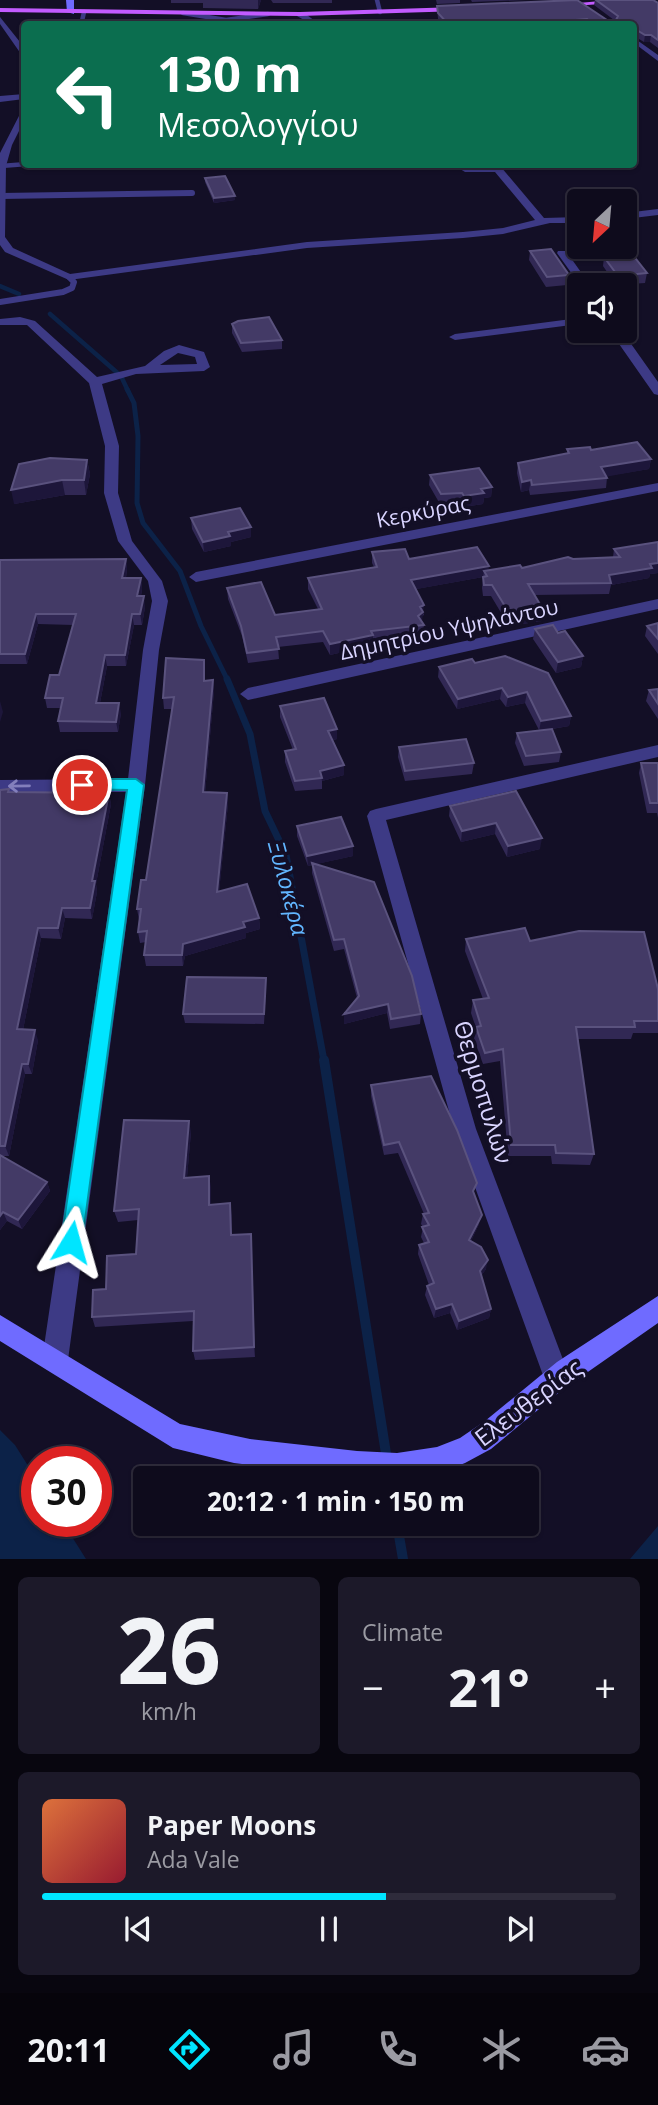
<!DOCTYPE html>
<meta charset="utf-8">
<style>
body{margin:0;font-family:"Open Sans",sans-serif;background:#1c1929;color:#f1f3f6;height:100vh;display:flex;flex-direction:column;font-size:26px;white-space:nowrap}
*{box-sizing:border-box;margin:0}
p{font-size:23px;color:#9b9ba3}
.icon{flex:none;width:38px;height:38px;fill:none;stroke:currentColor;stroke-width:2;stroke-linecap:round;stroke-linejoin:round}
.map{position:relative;height:1559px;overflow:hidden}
.side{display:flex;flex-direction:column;gap:18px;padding:18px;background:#08060f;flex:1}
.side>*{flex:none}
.guide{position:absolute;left:21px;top:21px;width:616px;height:147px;border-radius:7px;box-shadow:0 2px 5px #0004,0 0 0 2px #2e2b3b;background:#0b6e4f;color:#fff;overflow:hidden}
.needle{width:46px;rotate:206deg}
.controls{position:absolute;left:567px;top:189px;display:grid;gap:14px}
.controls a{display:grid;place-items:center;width:70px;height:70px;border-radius:7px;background:#0e0b1c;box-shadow:0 2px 5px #0004,0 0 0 2px #2e2b3b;font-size:35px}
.speed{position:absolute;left:21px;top:1446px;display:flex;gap:14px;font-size:35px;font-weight:700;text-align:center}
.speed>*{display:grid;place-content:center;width:91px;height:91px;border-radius:50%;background:#0e0b1c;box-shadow:0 2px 5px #0004,0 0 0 2px #2e2b3b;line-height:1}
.speed .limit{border:10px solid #d22;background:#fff;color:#111}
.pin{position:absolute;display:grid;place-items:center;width:60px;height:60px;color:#fff;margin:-30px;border:4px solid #fff;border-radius:50%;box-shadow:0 2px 7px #0007}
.me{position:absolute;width:77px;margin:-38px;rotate:8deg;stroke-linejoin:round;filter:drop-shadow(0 0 5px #0008)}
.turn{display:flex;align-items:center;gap:24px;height:147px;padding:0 21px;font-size:32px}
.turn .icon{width:91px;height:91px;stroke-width:2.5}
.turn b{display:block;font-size:49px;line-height:60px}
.big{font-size:52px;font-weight:700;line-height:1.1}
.side .card{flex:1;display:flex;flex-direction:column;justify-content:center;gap:10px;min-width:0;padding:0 24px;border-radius:10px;background:#1c1929}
.side .dial{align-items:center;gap:0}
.dial b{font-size:91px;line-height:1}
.song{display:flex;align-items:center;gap:21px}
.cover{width:84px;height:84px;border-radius:10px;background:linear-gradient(135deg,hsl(20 70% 55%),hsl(350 70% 35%))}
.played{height:7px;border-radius:4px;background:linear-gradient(90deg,#00e5ff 60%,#2e2b3b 60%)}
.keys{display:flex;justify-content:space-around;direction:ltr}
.heat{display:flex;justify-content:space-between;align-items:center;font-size:38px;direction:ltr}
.side .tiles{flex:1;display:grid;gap:18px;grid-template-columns:1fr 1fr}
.card:last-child{grid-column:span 2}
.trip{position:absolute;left:133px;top:1466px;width:406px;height:70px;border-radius:7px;background:#0e0b1c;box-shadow:0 2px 5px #0004,0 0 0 2px #2e2b3b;font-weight:700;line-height:70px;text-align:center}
.tabs{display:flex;height:112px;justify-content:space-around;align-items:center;background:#06040b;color:#9b9ba3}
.tabs .icon{width:49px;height:49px}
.tabs .on{color:#00e5ff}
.tabs b{font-size:32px;color:#f1f3f6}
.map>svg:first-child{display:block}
.water{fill:#0c2248}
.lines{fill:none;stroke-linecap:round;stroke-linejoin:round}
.stream-far3{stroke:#0c2248;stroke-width:4.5}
.stream-far2{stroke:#0c2248;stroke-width:5}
.stream-far1{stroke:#0c2248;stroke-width:7}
.stream{stroke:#0c2248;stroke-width:10}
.lane-far1{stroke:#3d3a85;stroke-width:4.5}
.lane{stroke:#3d3a85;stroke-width:6}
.street{fill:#3d3a85;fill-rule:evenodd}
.secondary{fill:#6f6bff;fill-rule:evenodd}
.primary{fill:#c25bff;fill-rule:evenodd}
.wall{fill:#312854}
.shaded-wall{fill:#1d163a}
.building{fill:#433a66;stroke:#5a527e;stroke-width:2}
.oneway{stroke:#837fbc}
.route{fill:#00e5ff;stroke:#0095a6;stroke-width:2}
.labels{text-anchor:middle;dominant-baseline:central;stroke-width:7;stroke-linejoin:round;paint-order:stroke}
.street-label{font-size:21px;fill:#d9d4ff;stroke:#130f26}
.water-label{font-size:23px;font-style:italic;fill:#62b6ff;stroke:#130f26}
.near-street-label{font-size:24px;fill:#d9d4ff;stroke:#130f26}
</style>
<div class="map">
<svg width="658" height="1559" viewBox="0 0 658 1559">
<rect width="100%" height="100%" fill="#130f26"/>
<path class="water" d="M0,1430L15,1445L37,1480V1521H62L86,1559H0Z
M658,1526V1559H630Z"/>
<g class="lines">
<path class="stream-far3" d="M0,286L19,294
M50,314L121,376L128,391"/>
<path class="stream-far2" d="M127,389L134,403L138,436L137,503L143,523L180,571L201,626L228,681"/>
<path class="stream-far1" d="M227,679L250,734L265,811L286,855L324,1061"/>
<path class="stream" d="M324,1060L390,1479
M397,1524L403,1559"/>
<path class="lane-far1" d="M377,0L380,12
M84,12L82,21L86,24
M183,13L226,20L268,14
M1,166L27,164"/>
<path class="lane" d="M1,196L192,193
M0,302L63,292L72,288L74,282L69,277"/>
<path class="street" d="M300,12H303L319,24H311L297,16Z
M0,17L24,47V54H21L0,24Z
M634,38L658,55V61L634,43Z
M24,94V99L0,102V96Z
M21,112H24V121L12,145L6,166L5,237L13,248L70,274L307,242L463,232L503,228L535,220L495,172H465L452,164L501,167L544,218L579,217V223H550L503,234L463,238L307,248L69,280L5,252L0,245V153Z
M658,209V215L625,219V213Z
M558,251H566L590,285H580L557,253Z
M20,317L35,321L97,377L145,366L164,351L179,345L204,352L210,367L204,371L136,374L102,384L119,446L118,493L132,541L162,581L168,601L159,650L145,785L68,1360L64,1369L55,1373L46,1369L42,1360L126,792H0V780L128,779L143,650L152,601L148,581L118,541L104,493L105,446L89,383L27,325H0V319ZM178,353L195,357L197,364L160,365Z
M579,318V324L455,340L449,337L455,334Z
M610,331H622L658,382V395L654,394Z
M658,483V491L196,582L189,577L196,572Z
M658,599V609L248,700L240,694L248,688Z
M658,745V757L386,820L476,1129L570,1378L566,1387L557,1391L548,1387L544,1378L454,1129L367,816L370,811L376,809Z"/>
<path class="secondary" d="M66,0H74V14L67,12Z
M658,1296V1323L562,1390L491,1449L465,1463L437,1474L402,1479L357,1478L234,1463L173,1448L0,1341V1315L180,1424L250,1439L357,1451L397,1453L437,1447L460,1438L485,1421L557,1362Z"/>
<path class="primary" d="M612,0H655L560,7L556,5Z
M458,7L461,11L300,16L0,12V8L300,12Z"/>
</g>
<path class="wall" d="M171,0H261L258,9L203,8V3H171Z
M271,0H332V3H273Z
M436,0H460V3L437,4Z
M471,0H526L472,2Z
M595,0H653L658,3V48L650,42H644L634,36V24H442L438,19L437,6L614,20L594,5Z
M205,178L235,200L214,203L205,182Z
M530,251L569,275L567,285L546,287L529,260Z
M604,257L647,273L645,283L616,285L603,266Z
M232,324L282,340V349L242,352L232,333Z
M567,449L591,450L651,459L649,469L606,476L607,478L606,488L530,495L529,490L521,492L517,473L518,463L567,453Z
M87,460L90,474L86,495H65L14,504Z
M430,475L492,487L491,497L484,498L483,504L463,507L461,504H440L429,485Z
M191,518L251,527V537L231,542V546L204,552L192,529Z
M658,542V573L650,574L649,578L611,585L609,594L534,595L542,621L509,626L491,596H483L482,588L483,577L416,589L424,615L422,616V622L424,625L423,635L373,641V645L330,655L323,642L278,647L279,659L248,663L242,636L228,599L227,588L275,615L318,609L308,589V578L374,567L372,563V552L488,570L522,568L573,559L613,557L614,549Z
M126,559L127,569L126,578H141L142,589L141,596L145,607L142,625H134L126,666H107L100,703L121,713L118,732H60L58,721L60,708H47L45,698L59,675L73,625L38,624L27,664H0V560Z
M658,623V654L645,636L647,626Z
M535,629L558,633L583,656L581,667L556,673L533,639Z
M204,660L205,681L213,680L214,691L205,793H227L228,804L219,891L259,918L260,929L246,933V938L185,956L183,966H146L144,955L146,942L140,943L138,932L139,920L137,909L146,880L172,709H164L163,698Z
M475,663L571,716L569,726L552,729L561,752L559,762L524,766L515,743L517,733L539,730L525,703L506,707L500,699L457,709L438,677L439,667Z
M658,689V719L646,701L649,690Z
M280,706L337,729V739L333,740L344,765V775L322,781V789L295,791L285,762V751L293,750L280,717Z
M399,747L474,763L472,774L405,781L398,757Z
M641,763H658V818L657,813H647L639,773Z
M0,790L9,792L109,793L111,804L96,884L97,892L92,919L65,918L61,939L41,938L23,1030L38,1040L32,1074H25L9,1156H2L47,1182L50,1191L22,1229L7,1221L0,1230Z
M516,791L540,849L507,857L495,834L461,842L449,816L450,806Z
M297,826L353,856L316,864L421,1014L420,1024L390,1029L387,1013L344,1024V1014L357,998L344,949L334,951L312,873V865L308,866L297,836Z
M466,939L530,941L658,989V1033H633L631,1039H578L594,1154L590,1165L552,1164L551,1156H508L500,1061L483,1064L474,1039L476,1028L471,1013L473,1000L483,999L465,951Z
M266,988L264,1024L185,1023L183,1014Z
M371,1085L474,1194L479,1224L471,1241L486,1269L481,1276L491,1309L489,1318L457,1330L450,1313L434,1318L425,1295L427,1286L429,1285L418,1254L419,1245L424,1243L421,1237L423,1227L421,1224L423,1214H424L398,1153L384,1155L371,1096Z
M191,1132L187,1177L211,1187V1205L230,1203L232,1235L251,1234L255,1357L195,1360L193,1351V1321L95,1327L92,1317L106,1289L136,1254L138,1220L118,1222L114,1211Z"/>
<path class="shaded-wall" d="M258,0H261L258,9Z
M587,19L586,24H526Z
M645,35H651L650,42H644Z
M235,196V200L214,203V198Z
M651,459L649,469L599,478L601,467Z
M87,460L90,474L86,495L84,480Z
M62,480L65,495L14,504L11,490Z
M531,480L529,490L521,492L522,482Z
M492,487L491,497L484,498L483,504L463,507L464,496L481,489Z
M251,527V537L231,542V546L204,552L203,542L228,532Z
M126,559L127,569L124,588L122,578Z
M658,563V573L650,574L649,578L611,585L609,575Z
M489,566L488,577L484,571L483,577L411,590V580Z
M141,578L142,589L139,607L137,596Z
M144,596L145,607L142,625L140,614Z
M424,605L422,622L418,626L420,607Z
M544,611L542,621L509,626L511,616Z
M36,614L38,624L27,664L25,654Z
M132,614L134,625L126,666L125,655Z
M373,635V645L330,655V644Z
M105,655L107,666L98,713L96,703Z
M583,656L581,667L556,673L558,662Z
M213,680L214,691L204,804L203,792Z
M502,688L500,699L457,709L458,699Z
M527,692L525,703L506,707L508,697Z
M0,701L3,712L0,722Z
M119,703L121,713L118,732L116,722Z
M571,716L569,726L539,731L541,721Z
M337,729V739L328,741V731Z
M344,765V775L322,781L320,771Z
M109,793L111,804L96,884L97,892L92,919L90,908L92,881Z
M227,793L228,804L218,903L217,892Z
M496,823L495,834L461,842L462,831Z
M542,838L540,849L507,857L508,846Z
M353,846V856L308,866L307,856Z
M62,908L65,918L61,939L58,928Z
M259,918L260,929L246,933V938L185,956L183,966L182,955L183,944L243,922Z
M38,928L41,938L21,1040L17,1029Z
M388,1004L387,1013L344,1024V1014Z
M35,1030L38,1040L32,1074L28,1064Z
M22,1064L25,1074L9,1156L5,1146Z
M189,1121L191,1132L186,1189L184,1178Z
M209,1176L211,1187V1216L209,1205Z
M47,1182L50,1191L22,1229L18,1220Z
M230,1203L232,1215V1246L231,1235Z
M3,1212L7,1221L0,1230V1216Z
M482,1215L479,1224L467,1250L469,1240Z
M251,1234L252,1245L255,1357L254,1347Z
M488,1260L486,1269L478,1281L480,1271Z
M452,1304L450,1313L434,1318L436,1309Z
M491,1309L489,1318L457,1330L459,1321Z"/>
<path class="building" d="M577,0L607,20H616L618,16L596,0H653L658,3V40L651,35H645L635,29L634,33V24H593L587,19L527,24H448L438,13L437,6Z
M225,176L235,196L214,198L205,178Z
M551,249L569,275L547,277L530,251Z
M632,254L647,273L618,276L604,257Z
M269,317L282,340L241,343L232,324L238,321Z
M637,442L651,459L601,467L607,478L532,485L531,480L522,482L518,463L569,453L567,449L590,447L591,450Z
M50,458L87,460L84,480H62L11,490L19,464Z
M479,468L492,487L481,489L484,493L464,496L462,493L441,494L430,475Z
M240,508L251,527L228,532L230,536L203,542L191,518Z
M658,542V563L650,564L652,568L609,575L611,583L528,584L544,611L511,616L492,585H484L483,577L487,576L484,571L520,565L522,568L568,557L573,559L620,557L614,549Z
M477,547L489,566L411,580L424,605L420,607L423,612L418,616L424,625L371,631L373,635L330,644L323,631L276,637L279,649L247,653L241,626L227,588L261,582L275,615L322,609L308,578L377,567L372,552L405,549L409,559Z
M126,559L122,578H141L137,596H144L140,614H132L125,655H105L96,703H119L116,722L58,721L63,698H45L50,675H59L76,614H36L25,654H0V560Z
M658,623V639L647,626Z
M553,625L558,633L565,631L583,656L558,662L535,629Z
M505,656L548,673L571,716L541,721L527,692L508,697L502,688L458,699L439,667L472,659L475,663Z
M166,658L204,660V681L213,680L203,792L227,793L217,892L247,884L259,918L243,922L245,927L183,944L182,955H144L147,931L138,932L141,909H137L141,880H146L174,697L163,698Z
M658,689V704L649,690Z
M324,698L337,729L328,731L344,765L320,771L322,778L295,781L285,751L296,749L280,706Z
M552,729L561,752L526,756L517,733Z
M466,739L474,763L405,771L399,747Z
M641,763H658V803H650Z
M9,789L8,792L109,793L92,881H95L90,908H62L58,928H38L17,1029L35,1030L28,1064H22L5,1146H0V790Z
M516,791L542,838L508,846L496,823L462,831L450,806Z
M341,817L353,846L307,856L297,826Z
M312,863L374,882L412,976L421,1014L391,1019L388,1004L344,1014L359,996L344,939L334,940Z
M525,928L530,941L579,931L644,932L658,989V1021H634L635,1027H576L594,1154L556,1153L555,1145H511L503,1049L485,1053L476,1027L481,1026L473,1000L489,998L466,939Z
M187,977L266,978L264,1014H183Z
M431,1076L457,1130L477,1183L473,1191L482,1215L469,1240L481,1247L488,1260L480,1271L491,1309L459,1321L452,1304L436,1309L427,1286L434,1283L419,1245L429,1242L422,1227L429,1225L423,1214L429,1213L399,1142L384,1145L371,1085Z
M124,1120L189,1121L184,1178L209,1176V1205L230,1203L231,1235L251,1234L254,1347L193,1351L194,1311L92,1317L93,1290L106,1289L107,1256L136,1254L139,1209L114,1211Z
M0,1155L47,1182L18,1220L3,1212L0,1216Z"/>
<defs><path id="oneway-shaft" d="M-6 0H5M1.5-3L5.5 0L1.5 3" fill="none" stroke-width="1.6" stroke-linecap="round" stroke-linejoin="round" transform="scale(1.75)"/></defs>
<use class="oneway" href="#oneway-shaft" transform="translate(19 786) rotate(179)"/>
<path class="route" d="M82,779H136L144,785L82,1242L79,1250L71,1253L64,1250L61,1242L127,790L76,789L74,785Z"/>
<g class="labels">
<g class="street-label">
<text transform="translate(423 511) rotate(-11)">Κερκύρας</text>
<text transform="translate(449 629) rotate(-12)">Δημητρίου Υψηλάντου</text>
</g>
<g class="water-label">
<text transform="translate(289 888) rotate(75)">Ξυλοκέρα</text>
</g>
<g class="near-street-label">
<text transform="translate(484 1092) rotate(73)">Θερμοπυλών</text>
<text transform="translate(528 1402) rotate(-37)">Ελευθερίας</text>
</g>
</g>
</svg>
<div class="controls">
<a><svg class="needle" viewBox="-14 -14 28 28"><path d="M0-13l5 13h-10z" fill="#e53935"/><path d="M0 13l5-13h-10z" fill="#9b9ba3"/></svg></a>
<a><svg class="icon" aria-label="sound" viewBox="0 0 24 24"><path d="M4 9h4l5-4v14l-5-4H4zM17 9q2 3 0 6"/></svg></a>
</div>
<div class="speed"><div class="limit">30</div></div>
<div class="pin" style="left:82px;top:785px;background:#d93025"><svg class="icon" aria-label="arrive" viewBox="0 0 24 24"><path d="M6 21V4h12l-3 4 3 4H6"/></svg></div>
<svg class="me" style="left:71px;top:1242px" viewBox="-20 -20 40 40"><path d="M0-17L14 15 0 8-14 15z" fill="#00e5ff" stroke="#fff" stroke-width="4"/></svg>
<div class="trip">20:12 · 1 min · 150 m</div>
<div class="guide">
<div class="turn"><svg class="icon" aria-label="left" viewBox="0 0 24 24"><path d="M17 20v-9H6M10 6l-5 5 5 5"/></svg><div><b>130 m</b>Μεσολογγίου</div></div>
</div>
</div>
<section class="side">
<div class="tiles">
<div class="card dial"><b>26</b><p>km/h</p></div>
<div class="card"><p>Climate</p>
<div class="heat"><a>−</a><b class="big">21°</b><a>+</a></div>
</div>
<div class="card">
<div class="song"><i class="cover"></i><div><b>Paper Moons</b><p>Ada Vale</p></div></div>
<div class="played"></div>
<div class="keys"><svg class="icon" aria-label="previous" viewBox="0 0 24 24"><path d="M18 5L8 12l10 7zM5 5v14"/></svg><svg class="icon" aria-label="pause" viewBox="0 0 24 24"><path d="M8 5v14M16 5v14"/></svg><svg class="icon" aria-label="next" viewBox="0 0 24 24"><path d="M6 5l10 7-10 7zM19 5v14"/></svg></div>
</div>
</div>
</section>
<nav class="tabs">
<b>20:11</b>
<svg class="icon on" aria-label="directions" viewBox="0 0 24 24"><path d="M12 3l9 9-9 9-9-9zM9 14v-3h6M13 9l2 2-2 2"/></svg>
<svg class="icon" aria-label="music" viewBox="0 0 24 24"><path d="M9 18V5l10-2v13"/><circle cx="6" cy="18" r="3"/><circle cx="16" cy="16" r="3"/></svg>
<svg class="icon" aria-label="phone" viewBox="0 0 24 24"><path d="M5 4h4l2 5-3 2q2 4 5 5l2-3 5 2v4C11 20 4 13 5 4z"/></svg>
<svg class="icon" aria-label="climate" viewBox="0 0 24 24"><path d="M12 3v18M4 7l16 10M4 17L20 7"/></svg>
<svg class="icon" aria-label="car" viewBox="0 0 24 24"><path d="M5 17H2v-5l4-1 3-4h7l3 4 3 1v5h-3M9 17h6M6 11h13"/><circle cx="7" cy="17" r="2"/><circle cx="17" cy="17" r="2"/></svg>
</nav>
